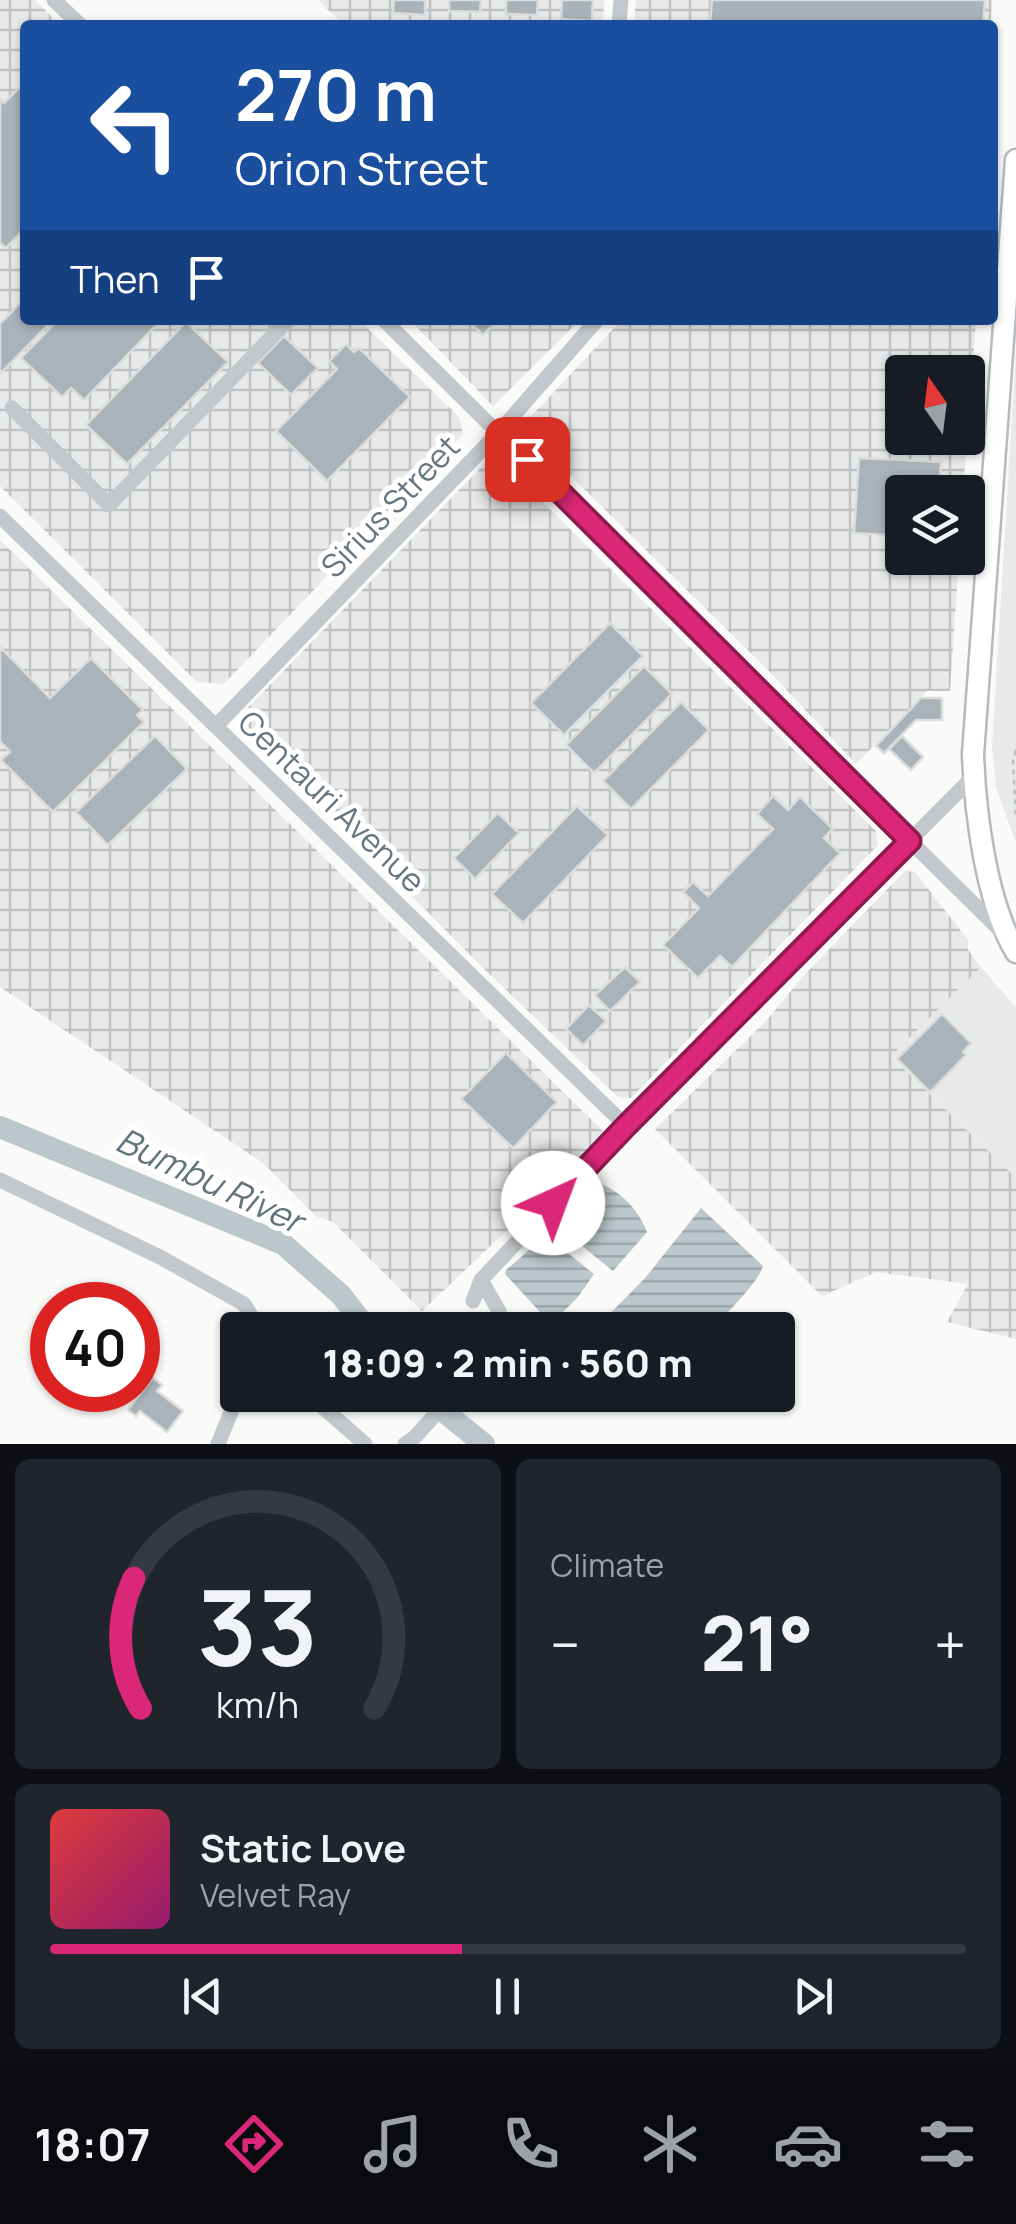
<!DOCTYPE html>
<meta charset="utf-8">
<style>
body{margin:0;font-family:Manrope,sans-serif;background:#20242c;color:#f1f3f6;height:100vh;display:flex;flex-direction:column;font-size:38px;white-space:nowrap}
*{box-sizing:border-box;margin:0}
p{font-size:32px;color:#9ea1a6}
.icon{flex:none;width:55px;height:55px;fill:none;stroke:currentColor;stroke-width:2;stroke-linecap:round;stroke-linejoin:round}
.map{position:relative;height:1444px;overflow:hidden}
.side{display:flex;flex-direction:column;gap:15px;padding:15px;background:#0d0f14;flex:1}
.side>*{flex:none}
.guide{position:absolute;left:20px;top:20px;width:978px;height:305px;border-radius:10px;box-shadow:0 2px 8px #0004;background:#1a4fa0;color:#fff;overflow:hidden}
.needle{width:65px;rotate:346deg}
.buttons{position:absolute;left:885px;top:355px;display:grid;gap:20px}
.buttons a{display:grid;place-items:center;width:100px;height:100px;border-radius:10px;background:#171b24;box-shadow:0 2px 8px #0004;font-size:50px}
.speed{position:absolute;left:30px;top:1282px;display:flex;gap:20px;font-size:50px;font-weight:700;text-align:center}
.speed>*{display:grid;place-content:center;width:130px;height:130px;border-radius:50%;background:#171b24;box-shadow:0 2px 8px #0004;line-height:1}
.speed .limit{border:15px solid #d22;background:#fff;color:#111}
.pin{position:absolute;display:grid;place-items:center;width:85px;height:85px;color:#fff;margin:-42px;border-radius:20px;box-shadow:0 5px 15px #0006}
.me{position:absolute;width:110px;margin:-55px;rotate:43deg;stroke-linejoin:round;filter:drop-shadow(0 0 8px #0008)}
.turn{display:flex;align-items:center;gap:35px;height:210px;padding:0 50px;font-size:45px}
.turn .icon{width:130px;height:130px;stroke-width:2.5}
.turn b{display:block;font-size:70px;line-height:85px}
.then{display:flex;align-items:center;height:95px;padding:0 50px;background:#0003;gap:20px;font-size:38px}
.big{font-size:75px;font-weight:800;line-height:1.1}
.side .card{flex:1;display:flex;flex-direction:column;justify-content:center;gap:15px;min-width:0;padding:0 35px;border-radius:15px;background:#20242c}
.side .dial{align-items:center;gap:0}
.dial svg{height:260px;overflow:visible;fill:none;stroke:#363941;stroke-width:7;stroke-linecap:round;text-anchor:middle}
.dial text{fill:#f1f3f6;stroke:none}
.song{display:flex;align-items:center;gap:30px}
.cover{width:120px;height:120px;border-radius:15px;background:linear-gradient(135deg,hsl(0 70% 55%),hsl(320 70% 35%))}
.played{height:10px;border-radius:5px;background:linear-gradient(90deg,#db2777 45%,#363941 45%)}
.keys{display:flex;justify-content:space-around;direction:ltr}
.heat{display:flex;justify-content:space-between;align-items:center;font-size:55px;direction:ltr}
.side .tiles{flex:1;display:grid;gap:15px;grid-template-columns:1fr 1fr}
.card:last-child{grid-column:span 2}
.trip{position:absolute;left:220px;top:1312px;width:575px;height:100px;border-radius:10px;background:#171b24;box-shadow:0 2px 8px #0004;font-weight:800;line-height:100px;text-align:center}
.tabs{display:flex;height:160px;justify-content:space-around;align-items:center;background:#090b0e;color:#9ea1a6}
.tabs .icon{width:70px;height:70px}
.tabs .on{color:#db2777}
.tabs b{font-size:45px;color:#f1f3f6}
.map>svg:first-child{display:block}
.built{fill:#e8e9e9}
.industrial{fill:url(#industrial-grid)}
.water{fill:url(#water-rules)}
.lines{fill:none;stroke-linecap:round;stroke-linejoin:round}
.river{stroke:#bbc7cb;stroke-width:22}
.building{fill:#aab3b9;stroke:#dcdcda;stroke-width:2.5}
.major-casing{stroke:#b5babe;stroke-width:25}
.path{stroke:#bbbfc2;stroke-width:2.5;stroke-dasharray:5 5;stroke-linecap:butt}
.minor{stroke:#c3c8cc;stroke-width:15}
.major{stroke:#fff;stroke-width:20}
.route-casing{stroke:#8e194d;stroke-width:25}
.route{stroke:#db2777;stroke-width:18}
.labels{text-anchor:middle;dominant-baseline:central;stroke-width:10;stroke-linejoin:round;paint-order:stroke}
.street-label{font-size:32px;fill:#657683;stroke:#fff}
.water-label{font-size:35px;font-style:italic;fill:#60757c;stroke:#fff}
</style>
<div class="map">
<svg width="1016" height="1444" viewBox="0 0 1016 1444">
<defs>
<pattern id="industrial-grid" width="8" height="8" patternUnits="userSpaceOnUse" patternTransform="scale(2.5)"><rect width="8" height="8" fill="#e8e9e9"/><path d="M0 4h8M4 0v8" fill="none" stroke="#c0c1c2"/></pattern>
<pattern id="water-rules" width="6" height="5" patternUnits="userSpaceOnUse" patternTransform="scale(2.5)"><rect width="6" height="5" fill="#bbc7cb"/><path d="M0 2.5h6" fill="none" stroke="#9ca6aa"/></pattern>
</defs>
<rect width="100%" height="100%" fill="#fafaf8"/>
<path class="built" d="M1016,349V843L996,787L992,746Z
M981,967L1016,1008V1178L891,1055Z"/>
<path class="industrial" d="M0,0H35L60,25H25V320H359L459,417L463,434L224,684L197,682L0,486Z
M318,0H604L603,25H344Z
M636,0H992L991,25H634Z
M410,320H580L493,406Z
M617,320H976L968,434V372H902V438H967L963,492H902V558H959L950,691H927L856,764L764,666L521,427L617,325Z
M494,454L876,831L878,845L631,1098L618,1097L483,968L237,719Z
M0,540L607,1135L422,1311L333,1222L316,1216L263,1163L0,987Z
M905,871L915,872L968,940V950L981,967L891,1056L1016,1178V1339L947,1322L968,1284L876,1272L822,1296L655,1129L767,1020L806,973Z"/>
<path class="water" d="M594,1181C618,1189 638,1208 647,1232L613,1271L556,1225Z
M701,1208L763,1266C756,1286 727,1311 713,1330H594L646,1277Z
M544,1237L549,1238L594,1274L578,1297L551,1324L505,1274L506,1270Z"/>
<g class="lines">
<path class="river" d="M0,1127L283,1244L341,1295L368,1330
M423,1395L484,1444"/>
</g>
<path class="building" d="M394,0H425V15L393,13Z
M449,0H481L480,12L449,11Z
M506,0H538L537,15L506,14Z
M562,0H593L592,21L561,19Z
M712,0H985L983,25H710Z
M25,82V228L6,248L0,243V99L4,103Z
M25,298V320H53L0,374V324Z
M58,320H161L84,400L71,388L62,397L21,358Z
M468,320H498L483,335Z
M186,322L228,362L127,464L86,425Z
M284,336L318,368L291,395L258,363Z
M346,344L354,352L359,348L410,397L327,481L276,431L337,369L329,361Z
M859,458L941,462L939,492H902V536L854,533Z
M610,623L643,656L564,735L531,703Z
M0,647L50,698L91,658L143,710L137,715L144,722L53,812L1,760L10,752L0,741Z
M644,666L672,694L594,773L566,745Z
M921,698H942V720H916L884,753L876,746Z
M681,702L709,730L631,809L603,781Z
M155,736L187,769L108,845L76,812Z
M902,736L923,757L911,770L889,749Z
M773,796L788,810L800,797L833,829L824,838L840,853L732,967L720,956L698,978L663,945L699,908L683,892L693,882L708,896L773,829L757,814Z
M577,806L608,835L523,923L492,894Z
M498,813L519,833L475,879L454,858Z
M625,967L640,982L610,1011L595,995Z
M589,1005L606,1021L583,1045L566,1029Z
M942,1014L971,1043L963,1052L966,1055L930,1092L897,1059Z
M506,1053L557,1102L513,1148L461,1099Z
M153,1378L162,1385L157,1391L183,1411L167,1432L140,1411L136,1416L128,1410Z"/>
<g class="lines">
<defs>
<path id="major" d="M1016,160L973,754C975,812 986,902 1016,952"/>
</defs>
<use href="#major" class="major-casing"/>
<path class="path" d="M1016,750L1013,761L1016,817"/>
<path class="minor" d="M54,0L80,25
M619,25L621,0
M384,320L1003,933
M12,408L109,505L288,320
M0,516L626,1126
M216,726L499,432L597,320
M0,1180L160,1257L244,1304L260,1330
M481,1280L499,1311L498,1330
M473,1301L481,1280L626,1126L974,776
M309,1395L365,1444
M218,1444L238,1395
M405,1444L414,1438L453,1395"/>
<use href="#major" class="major"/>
</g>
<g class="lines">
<defs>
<path id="route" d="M527,459L910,841L626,1126L553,1203"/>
</defs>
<use href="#route" class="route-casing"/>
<use href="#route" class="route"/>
</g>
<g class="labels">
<g class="street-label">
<text transform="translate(390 506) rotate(-46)">Sirius Street</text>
<text transform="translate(332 801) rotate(44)">Centauri Avenue</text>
</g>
<g class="water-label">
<text transform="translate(210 1180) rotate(25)">Bumbu River</text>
</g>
</g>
</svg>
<div class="buttons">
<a><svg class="needle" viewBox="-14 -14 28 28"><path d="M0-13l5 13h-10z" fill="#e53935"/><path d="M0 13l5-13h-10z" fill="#9ea1a6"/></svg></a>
<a><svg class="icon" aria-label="layers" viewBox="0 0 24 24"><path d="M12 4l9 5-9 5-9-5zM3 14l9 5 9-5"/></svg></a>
</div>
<div class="speed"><div class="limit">40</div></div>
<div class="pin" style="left:527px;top:459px;background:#d93025"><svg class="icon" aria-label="arrive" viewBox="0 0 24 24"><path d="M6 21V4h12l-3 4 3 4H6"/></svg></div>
<svg class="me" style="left:553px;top:1203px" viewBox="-20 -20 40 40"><circle r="19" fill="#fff"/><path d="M0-13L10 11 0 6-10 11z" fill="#db2777"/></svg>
<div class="trip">18:09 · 2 min · 560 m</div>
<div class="guide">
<div class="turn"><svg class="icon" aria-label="left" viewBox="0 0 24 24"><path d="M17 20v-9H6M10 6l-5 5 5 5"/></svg><div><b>270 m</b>Orion Street</div></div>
<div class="then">Then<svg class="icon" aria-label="arrive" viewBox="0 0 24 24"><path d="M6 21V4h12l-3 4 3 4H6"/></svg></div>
</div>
</div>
<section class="side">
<div class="tiles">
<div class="card dial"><svg viewBox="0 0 100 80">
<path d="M14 69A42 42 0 1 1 86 69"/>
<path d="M14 69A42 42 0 0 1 12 29" stroke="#db2777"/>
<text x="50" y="56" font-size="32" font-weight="700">33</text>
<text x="50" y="72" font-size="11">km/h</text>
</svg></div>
<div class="card"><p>Climate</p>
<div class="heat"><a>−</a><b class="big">21°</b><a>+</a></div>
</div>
<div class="card">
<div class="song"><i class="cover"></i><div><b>Static Love</b><p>Velvet Ray</p></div></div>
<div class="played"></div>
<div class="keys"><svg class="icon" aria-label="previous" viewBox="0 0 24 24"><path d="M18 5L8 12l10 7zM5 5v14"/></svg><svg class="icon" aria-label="pause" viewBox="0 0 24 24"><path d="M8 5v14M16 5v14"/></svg><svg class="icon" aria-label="next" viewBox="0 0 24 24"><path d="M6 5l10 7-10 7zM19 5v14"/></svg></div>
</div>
</div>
</section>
<nav class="tabs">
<b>18:07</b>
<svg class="icon on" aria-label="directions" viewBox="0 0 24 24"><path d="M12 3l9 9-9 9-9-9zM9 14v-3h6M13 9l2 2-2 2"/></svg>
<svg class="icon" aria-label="music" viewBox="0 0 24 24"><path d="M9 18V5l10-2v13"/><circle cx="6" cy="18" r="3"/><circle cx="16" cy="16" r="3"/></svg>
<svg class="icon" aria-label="phone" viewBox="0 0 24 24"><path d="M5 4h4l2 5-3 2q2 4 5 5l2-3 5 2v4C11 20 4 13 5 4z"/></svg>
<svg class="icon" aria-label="climate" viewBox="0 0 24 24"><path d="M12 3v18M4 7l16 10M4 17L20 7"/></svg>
<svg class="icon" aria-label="car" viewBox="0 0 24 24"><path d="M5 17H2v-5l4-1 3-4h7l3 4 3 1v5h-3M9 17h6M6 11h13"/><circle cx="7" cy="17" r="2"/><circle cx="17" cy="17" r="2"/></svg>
<svg class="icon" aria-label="filters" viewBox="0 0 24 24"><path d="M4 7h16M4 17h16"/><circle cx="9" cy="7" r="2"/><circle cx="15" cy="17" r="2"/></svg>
</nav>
